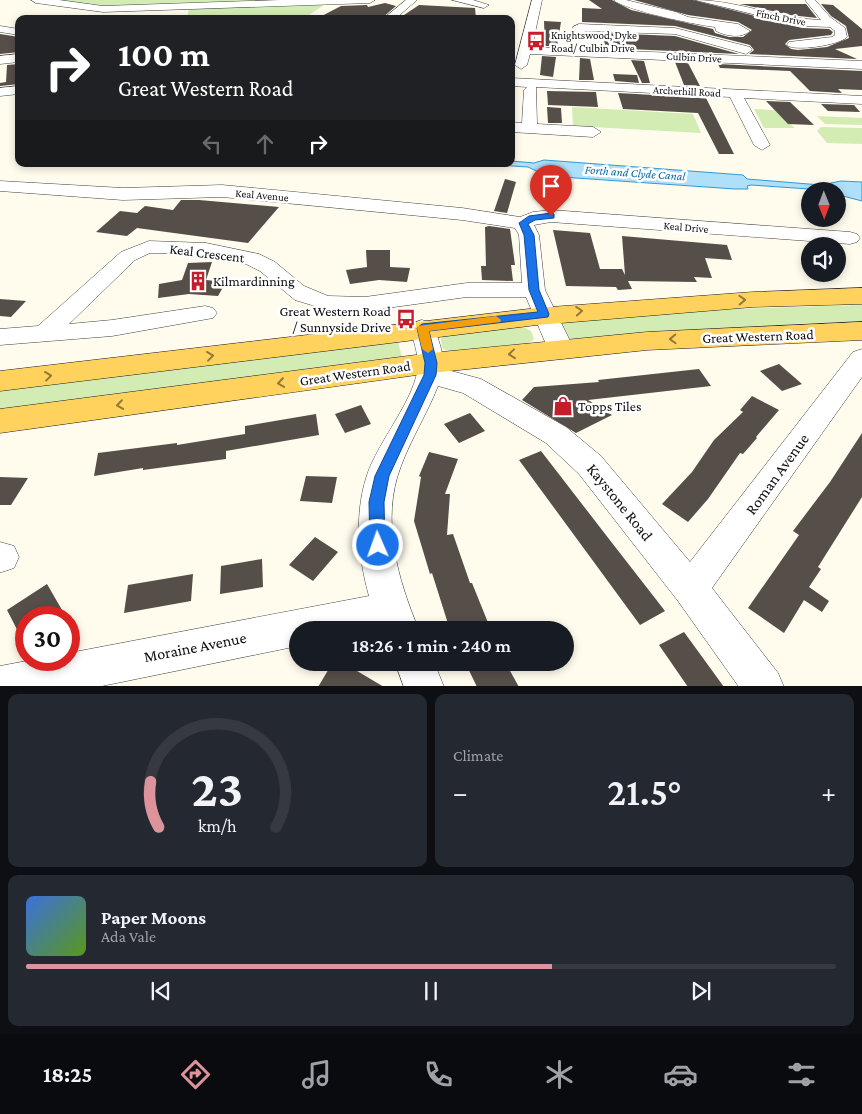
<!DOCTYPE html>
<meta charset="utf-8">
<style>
body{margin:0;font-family:"Crimson Pro",serif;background:#242831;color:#f1f3f6;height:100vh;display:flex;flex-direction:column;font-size:19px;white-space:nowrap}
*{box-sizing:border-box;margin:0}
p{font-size:16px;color:#9ea1a6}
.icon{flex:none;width:28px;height:28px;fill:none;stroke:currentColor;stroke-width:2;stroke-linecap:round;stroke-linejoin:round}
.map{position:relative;height:686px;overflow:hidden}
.details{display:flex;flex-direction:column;gap:8px;padding:8px;background:#0d0f14;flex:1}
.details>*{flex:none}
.guide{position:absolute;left:15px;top:15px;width:500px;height:152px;border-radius:10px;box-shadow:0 2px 8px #0003;background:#202124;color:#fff;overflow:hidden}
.needle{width:32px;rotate:179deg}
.tools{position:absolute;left:801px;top:182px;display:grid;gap:10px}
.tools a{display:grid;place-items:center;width:45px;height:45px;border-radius:50%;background:#171b24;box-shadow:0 2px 8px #0003;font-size:25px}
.speed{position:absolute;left:15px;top:606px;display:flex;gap:10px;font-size:25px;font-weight:700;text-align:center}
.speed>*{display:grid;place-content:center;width:65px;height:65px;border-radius:50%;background:#171b24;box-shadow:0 2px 8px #0003;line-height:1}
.speed .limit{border:8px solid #d22;background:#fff;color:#111}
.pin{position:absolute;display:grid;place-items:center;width:42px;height:42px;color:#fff;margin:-51px -21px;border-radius:50% 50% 50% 0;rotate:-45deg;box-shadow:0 0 5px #0007}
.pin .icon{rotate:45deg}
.me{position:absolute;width:55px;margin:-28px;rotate:358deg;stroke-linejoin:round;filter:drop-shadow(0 0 4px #0008)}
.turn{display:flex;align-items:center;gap:18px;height:105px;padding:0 20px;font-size:22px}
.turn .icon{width:65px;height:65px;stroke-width:2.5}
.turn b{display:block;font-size:35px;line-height:42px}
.lanes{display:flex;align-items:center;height:48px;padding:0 20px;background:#0003;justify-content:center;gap:25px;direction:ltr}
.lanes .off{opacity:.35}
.big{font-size:38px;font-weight:600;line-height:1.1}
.details .widget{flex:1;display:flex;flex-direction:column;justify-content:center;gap:8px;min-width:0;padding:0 18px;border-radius:10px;background:#242831}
.details .dial{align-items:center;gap:0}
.dial svg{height:130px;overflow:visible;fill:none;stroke:#363941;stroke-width:7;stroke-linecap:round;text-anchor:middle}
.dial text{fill:#f1f3f6;stroke:none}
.song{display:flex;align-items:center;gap:15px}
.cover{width:60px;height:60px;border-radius:8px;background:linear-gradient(135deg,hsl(220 70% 55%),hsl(90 70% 35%))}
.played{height:5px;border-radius:2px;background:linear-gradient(90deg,#dd939b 65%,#363941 65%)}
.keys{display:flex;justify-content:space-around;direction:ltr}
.heat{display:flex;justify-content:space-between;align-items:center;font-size:28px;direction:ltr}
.details .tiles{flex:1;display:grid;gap:8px;grid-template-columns:1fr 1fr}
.widget:last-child{grid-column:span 2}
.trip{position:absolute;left:289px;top:621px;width:285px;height:50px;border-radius:25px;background:#171b24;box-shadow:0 2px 8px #0003;font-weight:600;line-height:50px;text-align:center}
.dock{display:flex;height:80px;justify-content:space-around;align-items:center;background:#090b0e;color:#9ea1a6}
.dock .icon{width:35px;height:35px}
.dock .current{color:#dd939b}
.dock b{font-size:22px;color:#f1f3f6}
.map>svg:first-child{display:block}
.green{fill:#d3ecb4}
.water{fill:#afe0fa;stroke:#3199d5}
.building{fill:#564e49}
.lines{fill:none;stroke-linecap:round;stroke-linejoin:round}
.minor-casing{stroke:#404040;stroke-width:1}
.major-casing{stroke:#1e1e1e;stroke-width:1}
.minor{fill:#fff;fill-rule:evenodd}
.major{fill:#ffd25d;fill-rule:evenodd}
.oneway{stroke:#927939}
.route{fill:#1a73e8;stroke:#114b97}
.slow{fill:#f59e0b}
.labels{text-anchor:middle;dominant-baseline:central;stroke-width:5;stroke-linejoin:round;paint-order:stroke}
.far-street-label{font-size:11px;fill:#0d0d0d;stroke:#fff}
.far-poi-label{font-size:11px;fill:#0d0d0d;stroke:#fff;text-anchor:start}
.far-water-label{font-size:12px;font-style:italic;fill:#0f69a6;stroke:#fff}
.street-label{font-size:14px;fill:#0d0d0d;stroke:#fff}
.poi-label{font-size:14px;fill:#0d0d0d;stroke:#fff;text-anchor:start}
.near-street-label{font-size:16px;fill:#0d0d0d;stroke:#fff}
</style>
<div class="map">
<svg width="862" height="687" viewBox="0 0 862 687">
<rect width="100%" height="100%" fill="#fffbed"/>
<path class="green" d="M36,0H370L103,9Z
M321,3L324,5L303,19L187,17L189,9Z
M572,107L693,114L701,133L573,126Z
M754,109L804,112L777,113L795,128H764Z
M817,116L862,118V125L825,124Z
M821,127L862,128V144L827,143L817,131Z
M862,305V322L807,323L584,340H566L558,325L566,319L733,309Z
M521,326L531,331L534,339L528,344L451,353L442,348L441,338L449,333Z
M397,338L402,358L0,411V389Z"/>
<path class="water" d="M544,160L743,175L747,179L821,185L841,181L862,182V201L843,196L838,191L751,185L747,186L748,189H735L547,176L528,167L481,164H511V161L534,163Z"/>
<path class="building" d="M589,0H612L631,10L713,29L715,33L729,37H743L752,30L738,22L688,15L634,0H693L802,28L829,29L833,32L831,35L789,40L785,44L791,49L798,50L827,47L849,38L846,26L831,16L821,4L833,5L862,29V46L835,49L857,59L749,54L754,50L750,45L675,26L582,22V8L602,9Z
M385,3L396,6L381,19H316L341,6L367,5L368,7Z
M740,4H806L817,18L790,15Z
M419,5L475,8L476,19H398Z
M544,21L561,22L557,46H545Z
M602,33L675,36L739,54L606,48Z
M0,34L19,37V52L0,54Z
M542,56L556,57L553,77L540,75Z
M580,58L590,59L594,80H579Z
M631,60L644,61L650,83H642Z
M675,62L688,63L700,86L684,85Z
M19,64V84L0,86V83L6,82L7,65Z
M718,64L862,71V90L838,89L842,93L810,91L790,71L720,68Z
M613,74L637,75L639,83L615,81Z
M547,91L596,92L598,107L548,105Z
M618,93L706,98L734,154H719L698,113L623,109Z
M766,101L790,102L814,125L788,124Z
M821,104L854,105L860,112L828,111Z
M547,107L561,108L562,123H548Z
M505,179L516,182L507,213L494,211Z
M181,200H199L279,207L248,243L137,228L127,236L96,232L120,211L137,213L145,206L173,210Z
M489,226L510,229L515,265H511L513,281L482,280L481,266H486L485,227Z
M553,230L590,233L600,269H622L625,275L622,236L727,245L732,260L705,258L712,278L694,277L697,282L628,281L632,289L618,290L616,287L566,286Z
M366,250H390V267L410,268L407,282L379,280L350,284L346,270L367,267Z
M212,262L206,280L226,282L218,296L189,294L158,298L159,284L182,280L188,263Z
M0,299L26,301L11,317L0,316Z
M779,364L802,384L782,391L760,371Z
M699,369L711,386L588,400L612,415L576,433L522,400L534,387L599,382L598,380Z
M752,396L779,410L756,437L757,438L743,454L740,453L708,499L688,522L662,504L692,472L714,440L743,412L740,410Z
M361,405L371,424L345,433L335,414Z
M470,413L485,431L459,443L444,424Z
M316,414L319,435L226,451V459L143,470V468L94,476L98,453L177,443V445L245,434V426Z
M862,433V497L818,567L821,569L809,587L829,601L822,612L804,600L784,633L748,608L799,535L793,531L830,482Z
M541,451L609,539L665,611L640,625L519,460Z
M429,452L458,459L445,494H450L447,535L453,534L470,583H472L491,630H450L432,573L430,574L414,521L421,477L419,476Z
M306,476L337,477L332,503L300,501Z
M0,477L28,478L11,505H0Z
M315,537L338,552L313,581L289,565Z
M262,559L263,587L220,594L221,566Z
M193,574L191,601L124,613L128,585Z
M47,584L62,610L51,618H26V647L7,610Z
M684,632L724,687H688L659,645Z
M333,662H342L384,687H318Z
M465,662H505L519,687H477Z"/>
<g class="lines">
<defs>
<path id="minor" d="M31,0H59L103,6L280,0H375L370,3L103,12L36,3Z
M406,0H417L395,19H383Z
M452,0H473L489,5L484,8Z
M532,0H542L532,47L862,61V69L530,54L527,65L521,69L515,65Z
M614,0H626L676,12L688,17L738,24L750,31C741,39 726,36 716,31L715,27C697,25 624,10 614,0Z
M695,0C738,0 778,19 821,20L805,0H815L830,17L845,28L847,37C840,45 794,52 787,45L789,42L832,37L835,35V31L830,27L802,26Z
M579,24L675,28L750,47L752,50L746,54L675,34L585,31L586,36L580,39L574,36L573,27Z
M0,26L19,29V35L0,32Z
M19,54V62L0,64V56Z
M511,78L862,96V104L744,98L770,145L762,150L754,145L730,97L536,87L537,124L593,127L601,132L593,137L511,132V122L522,123L524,90L527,87L511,86Z
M19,86V94L0,96V88Z
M0,181L123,188L222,185L462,208L520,217L533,212L551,210L850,232L857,234L860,238L857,242L850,244L551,222L534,225L539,235L545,290L574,349L570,355L561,357L552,355L548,349L526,297H467L365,311L328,310L295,300L260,271L244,263L206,256L159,253H150L135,260L69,324L112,320L205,306L213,308L217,313L213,318L112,336L0,345V329L38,326L121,252L149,241L206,243L259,254L275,262L304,286L328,296L365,297L467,283H522L519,235L515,228L462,220L222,197L123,200L0,191Z
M422,320L431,323C438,334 444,356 444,369L481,379L566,427L601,456L690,562L853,352L862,349V377L712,588L778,673L784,687H739L678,601L579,474L546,443L463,393L438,386C427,414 411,439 401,466C380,520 398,580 419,630H381L380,627L372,630H298V646L97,687H0V666L32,660H69V653L369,596C358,557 354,514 367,475C377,443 417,397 418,365C418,353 413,339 410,328L413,323Z
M0,542L14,546L19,557L14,568L2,572H0Z
M395,662H434L444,687H404Z"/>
<path id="major" d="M862,288V304L753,307L537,325L0,391V371L537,308L753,292Z
M862,322V340L647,350L431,373L0,433V409L431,353L647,332Z"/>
</defs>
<use href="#minor" class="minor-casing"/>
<use href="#major" class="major-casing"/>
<use href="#minor" class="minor"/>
<use href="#major" class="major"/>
</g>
<defs><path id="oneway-chevron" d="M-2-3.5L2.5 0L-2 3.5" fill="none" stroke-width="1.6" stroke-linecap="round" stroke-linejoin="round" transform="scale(1.25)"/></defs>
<g class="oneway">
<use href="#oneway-chevron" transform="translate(742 300) rotate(-2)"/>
<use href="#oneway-chevron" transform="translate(579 311) rotate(-5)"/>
<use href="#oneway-chevron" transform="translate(673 339) rotate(178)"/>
<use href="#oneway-chevron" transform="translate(512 354) rotate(174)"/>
<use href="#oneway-chevron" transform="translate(210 356) rotate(-7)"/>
<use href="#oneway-chevron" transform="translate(48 376) rotate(-7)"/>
<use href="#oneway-chevron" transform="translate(281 383) rotate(172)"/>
<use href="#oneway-chevron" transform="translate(120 405) rotate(172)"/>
</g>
<path class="route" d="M551,213L554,214V218L535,220L528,224L534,235L539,290L549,314L548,317L429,331L437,363L436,375L389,476L384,502L385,545L383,550L378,552L372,550L370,545L369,502L375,476L424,375L425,363L417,328L422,324L538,312L529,290L524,235L519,223L529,216Z"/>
<path class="slow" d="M496,316L501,320L500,322L429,331L433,349L428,353L422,349L417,328L418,326Z"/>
<defs>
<symbol id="bus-bare" viewBox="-9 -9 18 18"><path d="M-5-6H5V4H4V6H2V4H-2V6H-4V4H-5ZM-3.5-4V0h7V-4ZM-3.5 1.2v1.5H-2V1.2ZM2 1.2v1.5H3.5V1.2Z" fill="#c51d2b" stroke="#fff" stroke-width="2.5" paint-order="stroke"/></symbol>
<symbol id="building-bare" viewBox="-9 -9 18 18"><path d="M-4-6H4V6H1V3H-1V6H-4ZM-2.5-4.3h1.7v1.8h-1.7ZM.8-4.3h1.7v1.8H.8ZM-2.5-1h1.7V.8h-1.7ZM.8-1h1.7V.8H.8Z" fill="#c51d2b" stroke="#fff" stroke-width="2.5" paint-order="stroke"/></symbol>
<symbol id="shop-bare" viewBox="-9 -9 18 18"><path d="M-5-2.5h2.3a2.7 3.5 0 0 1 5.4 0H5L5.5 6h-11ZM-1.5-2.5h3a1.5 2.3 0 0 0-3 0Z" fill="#c51d2b" stroke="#fff" stroke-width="2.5" paint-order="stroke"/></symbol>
</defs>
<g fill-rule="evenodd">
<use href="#bus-bare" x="522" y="27" width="28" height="28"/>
<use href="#building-bare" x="184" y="267" width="28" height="28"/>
<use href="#bus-bare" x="392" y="305" width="28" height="28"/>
<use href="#shop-bare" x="549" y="392" width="28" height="28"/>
</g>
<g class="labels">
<g class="far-street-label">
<text transform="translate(781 17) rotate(11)">Finch Drive</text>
<text transform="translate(694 57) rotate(3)">Culbin Drive</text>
<text transform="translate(687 91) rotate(3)">Archerhill Road</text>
<text transform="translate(262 195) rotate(5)">Keal Avenue</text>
<text transform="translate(686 227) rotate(5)">Keal Drive</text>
</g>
<g class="far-poi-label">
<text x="551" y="35">Knightswood, Dyke<tspan x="551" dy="13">Road/ Culbin Drive</tspan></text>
</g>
<g class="far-water-label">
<text transform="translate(635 173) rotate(4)">Forth and Clyde Canal</text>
</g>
<g class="street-label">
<text transform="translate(207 253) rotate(7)">Keal Crescent</text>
<text transform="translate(758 336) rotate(-2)">Great Western Road</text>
<text transform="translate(355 373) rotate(-8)">Great Western Road</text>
</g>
<g class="poi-label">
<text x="213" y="281">Kilmardinning</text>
<text x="391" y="311" text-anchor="end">Great Western Road<tspan x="391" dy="16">/ Sunnyside Drive</tspan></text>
<text x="578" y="406">Topps Tiles</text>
</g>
<g class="near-street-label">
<text transform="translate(777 474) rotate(-54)">Roman Avenue</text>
<text transform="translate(620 502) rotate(51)">Kaystone Road</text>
<text transform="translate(195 647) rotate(-11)">Moraine Avenue</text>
</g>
</g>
</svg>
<div class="tools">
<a><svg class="needle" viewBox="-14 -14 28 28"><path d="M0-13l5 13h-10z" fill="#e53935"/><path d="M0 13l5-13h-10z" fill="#9ea1a6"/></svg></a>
<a><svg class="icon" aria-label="sound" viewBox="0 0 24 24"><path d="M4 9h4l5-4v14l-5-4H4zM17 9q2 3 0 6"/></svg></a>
</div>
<div class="speed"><div class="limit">30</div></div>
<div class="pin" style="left:551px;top:216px;background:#d93025"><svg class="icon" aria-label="arrive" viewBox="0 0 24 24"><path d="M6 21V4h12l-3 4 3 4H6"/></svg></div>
<svg class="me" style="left:378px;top:545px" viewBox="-20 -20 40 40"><circle r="17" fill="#1a73e8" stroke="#fff" stroke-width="3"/><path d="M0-11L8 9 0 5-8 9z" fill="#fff"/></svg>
<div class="trip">18:26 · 1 min · 240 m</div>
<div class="guide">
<div class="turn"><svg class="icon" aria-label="right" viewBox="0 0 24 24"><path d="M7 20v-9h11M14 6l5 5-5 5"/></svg><div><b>100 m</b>Great Western Road</div></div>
<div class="lanes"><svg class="icon off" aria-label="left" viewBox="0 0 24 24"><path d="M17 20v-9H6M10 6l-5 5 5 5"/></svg><svg class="icon off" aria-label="ahead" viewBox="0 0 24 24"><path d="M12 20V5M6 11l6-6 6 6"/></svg><svg class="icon" aria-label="right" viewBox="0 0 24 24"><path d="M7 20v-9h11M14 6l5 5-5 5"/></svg></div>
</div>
</div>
<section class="details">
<div class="tiles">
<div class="widget dial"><svg viewBox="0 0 100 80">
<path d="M14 69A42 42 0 1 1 86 69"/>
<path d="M14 69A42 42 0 0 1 9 41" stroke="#dd939b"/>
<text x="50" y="56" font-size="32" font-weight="700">23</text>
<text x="50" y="72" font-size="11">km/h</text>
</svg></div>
<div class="widget"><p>Climate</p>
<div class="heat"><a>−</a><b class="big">21.5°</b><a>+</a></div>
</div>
<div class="widget">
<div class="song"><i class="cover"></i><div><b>Paper Moons</b><p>Ada Vale</p></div></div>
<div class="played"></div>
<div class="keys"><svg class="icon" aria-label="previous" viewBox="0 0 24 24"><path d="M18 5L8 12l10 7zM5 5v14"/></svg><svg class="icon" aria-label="pause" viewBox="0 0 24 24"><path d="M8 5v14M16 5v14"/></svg><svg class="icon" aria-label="next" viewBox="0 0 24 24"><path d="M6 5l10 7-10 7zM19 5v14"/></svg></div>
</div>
</div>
</section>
<nav class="dock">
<b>18:25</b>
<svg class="icon current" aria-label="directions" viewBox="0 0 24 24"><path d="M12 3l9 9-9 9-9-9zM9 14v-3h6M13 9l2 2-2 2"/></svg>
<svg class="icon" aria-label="music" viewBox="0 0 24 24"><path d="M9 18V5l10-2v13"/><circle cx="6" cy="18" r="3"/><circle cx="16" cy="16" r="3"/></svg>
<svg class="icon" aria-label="phone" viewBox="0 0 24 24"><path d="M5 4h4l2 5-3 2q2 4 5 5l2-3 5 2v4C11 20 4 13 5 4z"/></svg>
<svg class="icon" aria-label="climate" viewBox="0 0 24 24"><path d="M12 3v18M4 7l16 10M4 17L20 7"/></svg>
<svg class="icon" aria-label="car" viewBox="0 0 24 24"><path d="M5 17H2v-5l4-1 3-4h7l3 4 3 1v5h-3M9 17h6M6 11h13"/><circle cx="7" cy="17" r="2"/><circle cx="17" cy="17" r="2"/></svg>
<svg class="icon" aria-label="filters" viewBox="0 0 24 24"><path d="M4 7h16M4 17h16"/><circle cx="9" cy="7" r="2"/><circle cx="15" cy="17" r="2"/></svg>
</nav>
